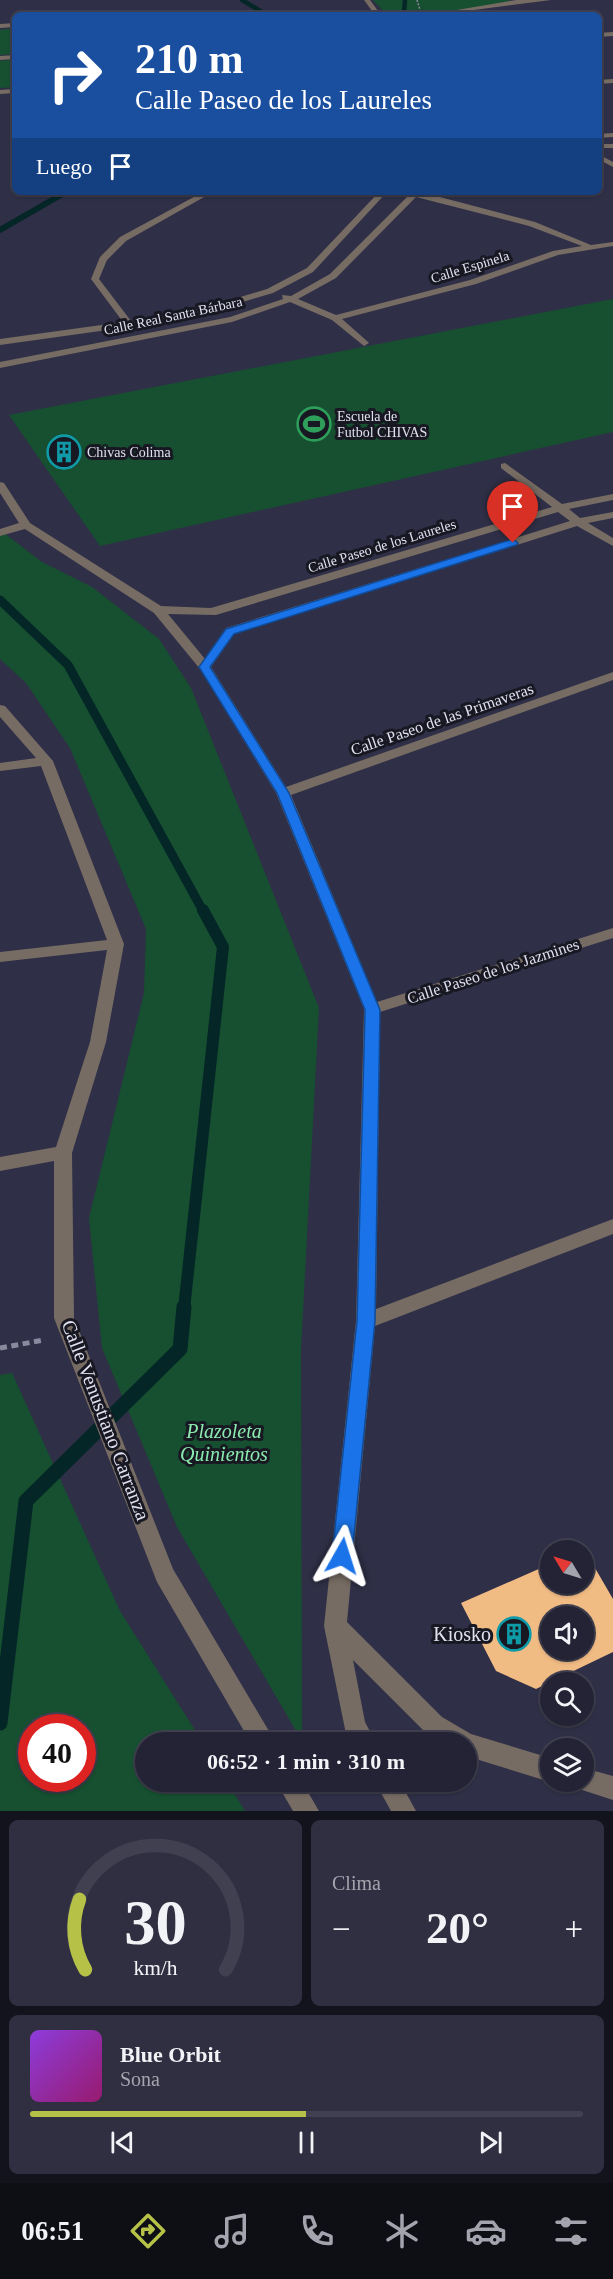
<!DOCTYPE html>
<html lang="es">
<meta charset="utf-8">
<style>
body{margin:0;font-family:Georgia,serif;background:#2f2f41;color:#f1f3f6;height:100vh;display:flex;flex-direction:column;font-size:22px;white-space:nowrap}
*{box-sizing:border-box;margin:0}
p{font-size:20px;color:#a3a4ad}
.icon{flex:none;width:33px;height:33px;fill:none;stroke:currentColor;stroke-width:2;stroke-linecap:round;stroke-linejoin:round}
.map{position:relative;height:1811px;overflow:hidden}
.sheet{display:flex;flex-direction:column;gap:9px;padding:9px;background:#13131d;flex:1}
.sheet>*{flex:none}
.top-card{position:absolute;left:12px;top:12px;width:590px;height:183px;border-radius:9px;box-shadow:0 2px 4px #0004,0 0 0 2px #404050;background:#1a4fa0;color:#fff;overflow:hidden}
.needle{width:39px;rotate:308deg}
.controls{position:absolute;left:540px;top:1540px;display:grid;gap:12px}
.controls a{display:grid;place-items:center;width:54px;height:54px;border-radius:50%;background:#232335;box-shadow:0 2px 4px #0004,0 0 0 2px #404050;font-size:30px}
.speed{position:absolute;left:18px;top:1714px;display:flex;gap:12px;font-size:30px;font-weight:700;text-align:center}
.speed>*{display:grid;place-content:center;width:78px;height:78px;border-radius:50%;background:#232335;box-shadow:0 2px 4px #0004,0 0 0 2px #404050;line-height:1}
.speed .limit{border:9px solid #d22;background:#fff;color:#111}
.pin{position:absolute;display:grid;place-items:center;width:51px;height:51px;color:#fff;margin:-62px -26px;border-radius:50% 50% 50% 0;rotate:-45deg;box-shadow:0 0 6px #0007}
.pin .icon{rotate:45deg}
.me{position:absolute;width:66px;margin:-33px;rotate:6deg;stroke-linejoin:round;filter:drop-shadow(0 0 4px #0008)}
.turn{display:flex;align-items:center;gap:21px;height:126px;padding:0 24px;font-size:27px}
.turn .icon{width:78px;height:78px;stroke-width:2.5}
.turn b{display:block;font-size:42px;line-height:51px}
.then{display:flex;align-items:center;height:57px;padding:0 24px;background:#0003;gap:12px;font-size:22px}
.big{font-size:45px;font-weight:600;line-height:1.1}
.sheet .widget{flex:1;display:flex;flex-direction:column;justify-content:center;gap:9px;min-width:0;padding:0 21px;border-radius:9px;background:#2f2f41}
.sheet .dial{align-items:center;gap:0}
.dial svg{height:156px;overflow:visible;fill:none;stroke:#404050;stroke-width:7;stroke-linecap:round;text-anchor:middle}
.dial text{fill:#f1f3f6;stroke:none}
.song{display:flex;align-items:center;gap:18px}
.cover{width:72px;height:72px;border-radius:9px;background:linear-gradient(135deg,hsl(270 70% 55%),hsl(320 70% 35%))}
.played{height:6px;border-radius:3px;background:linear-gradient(90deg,#b6c148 50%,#404050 50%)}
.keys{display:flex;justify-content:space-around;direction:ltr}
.heat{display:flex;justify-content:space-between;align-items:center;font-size:33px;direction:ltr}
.sheet .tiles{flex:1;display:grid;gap:9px;grid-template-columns:1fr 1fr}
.widget:last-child{grid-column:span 2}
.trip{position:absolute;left:135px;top:1732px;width:342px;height:60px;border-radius:30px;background:#232335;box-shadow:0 2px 4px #0004,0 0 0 2px #404050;font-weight:600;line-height:60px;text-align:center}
.menu{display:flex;height:96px;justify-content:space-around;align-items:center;background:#0e0e15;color:#a3a4ad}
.menu .icon{width:42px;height:42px}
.menu .current{color:#b6c148}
.menu b{font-size:27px;color:#f1f3f6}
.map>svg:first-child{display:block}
.green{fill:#165030;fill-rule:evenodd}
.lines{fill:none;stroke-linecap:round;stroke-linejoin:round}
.stream-far4{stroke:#042627;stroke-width:4.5}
.stream-far3{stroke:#042627;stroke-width:6}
.stream-far2{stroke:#042627;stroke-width:9}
.stream-far1{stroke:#042627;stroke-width:12}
.stream{stroke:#042627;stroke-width:15}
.building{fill:#f1bb84;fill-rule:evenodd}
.path-far1{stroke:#8a8a9e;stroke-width:1.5;stroke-dasharray:2 1.5;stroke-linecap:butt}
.path{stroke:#8a8a9e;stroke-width:5;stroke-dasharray:7 4.5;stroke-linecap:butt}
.minor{fill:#766c63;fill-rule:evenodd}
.route{fill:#1a73e8;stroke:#114b97;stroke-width:1.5}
.labels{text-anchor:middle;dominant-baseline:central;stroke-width:6;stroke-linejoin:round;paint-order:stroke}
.far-street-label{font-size:14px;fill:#e0e0f0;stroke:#181823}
.far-poi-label{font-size:14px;fill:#e0e0f0;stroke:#181823;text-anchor:start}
.street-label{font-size:16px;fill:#e0e0f0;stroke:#181823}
.near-street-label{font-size:20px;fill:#e0e0f0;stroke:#181823}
.near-park-label{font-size:20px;font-style:italic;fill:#8bebaf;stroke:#181823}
.near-poi-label{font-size:20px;fill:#e0e0f0;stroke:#181823;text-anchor:end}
</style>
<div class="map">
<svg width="613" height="1811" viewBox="0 0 613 1811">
<rect width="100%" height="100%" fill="#2f2f47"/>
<path class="green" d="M373,0H509L510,1L434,15H387Z
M15,28V54L0,55V30Z
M15,59V87L0,88V61Z
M613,299V432L100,546L9,415Z
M0,530L42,562L92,587L159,639L191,688L319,1008L301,1349L302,1741L177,1527L102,1348L89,1218L144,993L146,929L70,748L26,683L0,659Z
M12,1373L120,1611L203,1743H146V1782H227L245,1811H0V1375ZM32,1728H82V1779H32Z"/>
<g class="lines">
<path class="stream-far4" d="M242,0L267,15
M404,13L405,0"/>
<path class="stream-far3" d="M0,230L66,192"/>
<path class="stream-far2" d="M0,600L68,665L203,911"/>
<path class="stream-far1" d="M184,1309L223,947L203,910"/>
<path class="stream" d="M0,1723L26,1501L180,1349L184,1307"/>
</g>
<path class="building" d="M584,1549L613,1599V1652L536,1689L496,1671L461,1603L550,1564V1584H584V1551H579ZM550,1617H584V1650H550Z"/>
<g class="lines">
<path class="path-far1" d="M417,0L420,10"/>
<path class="path" d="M0,1348L44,1340"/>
<path class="minor" d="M364,0H370L381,15H375Z
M516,0H551L436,15L439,13Z
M15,23V27L0,28V24Z
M613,32V36L598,37V33Z
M15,55V59L0,60V56Z
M613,79V83L598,84V80Z
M15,89V93L0,94V90Z
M613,133V137L598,138V134Z
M598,144H613V148H598Z
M598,154L613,162V167L598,159Z
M203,192H213L126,241L107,260L99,279L131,321L211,306L267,289L307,268L379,192H387L313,272L273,293L212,311L129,327L0,345V339L123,322L91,279L100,257L120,237Z
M406,192H421L535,222L591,245L613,242V246L558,255L476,284L342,319L367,341L369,343L364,346L332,320L290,302L232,322L0,368V362L230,317L283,299L282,295L291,296L330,274L409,195ZM416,197L529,226L582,246L553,251L470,280L336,315L298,299L336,278Z
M505,463L562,504L613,494V500L569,509L580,518L613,512V518L588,523L613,538V546L577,526L234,634L211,667L286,787L613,672V680L291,795L377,1002L613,928V938L380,1012L376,1309L613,1219V1234L375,1326L347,1622L442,1717L471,1734L550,1758V1782L466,1756V1743H442L426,1733L353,1660L365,1722L376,1743H351L346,1734L324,1626L356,1321L364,1009L276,793L200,669L154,613L25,529L0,536V529L19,523L0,493V482L4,483L30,523L161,606L211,608L552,507L501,468V464ZM558,512L570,521L226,628L205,659L168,614L216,615Z
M0,705L5,706L53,761L124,944L106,1042L72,1153L74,1318L173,1569L276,1743H251L157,1582L54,1318V1161L0,1171V1157L56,1147L90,1042L107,950L0,962V952L107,940L41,766L0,771V763L36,758L0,717Z
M584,1768L613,1776V1800L576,1788L573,1782H584Z
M276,1782H302L319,1811H293Z
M375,1782H400L416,1811H391Z"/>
</g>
<path class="route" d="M513,539L518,543L516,545L234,634L210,667L289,793L380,1010L375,1321L352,1556L349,1562L342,1565L335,1562L332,1556L357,1321L365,1010L277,793L199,667L226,629Z"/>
<defs>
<symbol id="stadium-ring" viewBox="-11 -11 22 22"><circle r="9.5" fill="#181823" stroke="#2e9e5b" stroke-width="1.5"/><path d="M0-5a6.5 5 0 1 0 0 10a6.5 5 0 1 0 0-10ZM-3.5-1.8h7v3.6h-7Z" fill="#2e9e5b"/></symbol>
<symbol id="building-ring" viewBox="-11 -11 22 22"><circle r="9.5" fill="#181823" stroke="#0f9aa8" stroke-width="1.5"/><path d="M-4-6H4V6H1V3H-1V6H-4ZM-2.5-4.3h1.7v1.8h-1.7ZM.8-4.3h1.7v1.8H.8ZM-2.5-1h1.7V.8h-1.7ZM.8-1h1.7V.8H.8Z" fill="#0f9aa8"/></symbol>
</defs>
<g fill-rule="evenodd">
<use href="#stadium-ring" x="295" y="405" width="38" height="38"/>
<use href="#building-ring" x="45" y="433" width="38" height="38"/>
<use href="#building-ring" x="495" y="1615" width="38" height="38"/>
</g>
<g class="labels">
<g class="far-street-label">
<text transform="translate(470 267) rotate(-17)">Calle Espinela</text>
<text transform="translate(173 316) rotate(-12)">Calle Real Santa Bárbara</text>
<text transform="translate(382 546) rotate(-17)">Calle Paseo de los Laureles</text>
</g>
<g class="far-poi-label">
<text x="337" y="416">Escuela de<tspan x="337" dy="16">Futbol CHIVAS</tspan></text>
<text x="87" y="452">Chivas Colima</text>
</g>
<g class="street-label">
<text transform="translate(442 719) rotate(-19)">Calle Paseo de las Primaveras</text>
<text transform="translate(493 971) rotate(-18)">Calle Paseo de los Jazmines</text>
</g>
<g class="near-street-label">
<text transform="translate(106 1420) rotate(69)">Calle Venustiano Carranza</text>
</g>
<g class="near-park-label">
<text x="224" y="1431">Plazoleta<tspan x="224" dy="23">Quinientos</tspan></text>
</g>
<g class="near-poi-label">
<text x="491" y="1634">Kiosko</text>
</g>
</g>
</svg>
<div class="controls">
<a><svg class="needle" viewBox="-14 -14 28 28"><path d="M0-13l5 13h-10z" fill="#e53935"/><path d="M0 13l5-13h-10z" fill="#a3a4ad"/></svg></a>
<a><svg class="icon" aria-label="sound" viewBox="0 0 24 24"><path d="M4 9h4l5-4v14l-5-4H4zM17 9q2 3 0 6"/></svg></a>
<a><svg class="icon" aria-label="search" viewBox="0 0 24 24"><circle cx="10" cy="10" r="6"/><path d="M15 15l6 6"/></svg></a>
<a><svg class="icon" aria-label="layers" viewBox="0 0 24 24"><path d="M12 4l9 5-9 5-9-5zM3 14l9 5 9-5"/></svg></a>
</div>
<div class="speed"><div class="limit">40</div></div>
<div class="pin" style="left:513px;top:543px;background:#d93025"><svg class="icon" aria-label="arrive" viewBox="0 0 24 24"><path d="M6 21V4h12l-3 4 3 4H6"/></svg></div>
<svg class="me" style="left:342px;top:1556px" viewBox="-20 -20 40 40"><path d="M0-17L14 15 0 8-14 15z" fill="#1a73e8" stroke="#fff" stroke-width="4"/></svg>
<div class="trip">06:52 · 1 min · 310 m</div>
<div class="top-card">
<div class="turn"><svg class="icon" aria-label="right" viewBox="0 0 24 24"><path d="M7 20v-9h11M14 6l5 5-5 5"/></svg><div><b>210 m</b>Calle Paseo de los Laureles</div></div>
<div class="then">Luego<svg class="icon" aria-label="arrive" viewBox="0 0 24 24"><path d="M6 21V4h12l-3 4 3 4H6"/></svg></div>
</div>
</div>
<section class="sheet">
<div class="tiles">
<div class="widget dial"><svg viewBox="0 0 100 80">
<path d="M14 69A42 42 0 1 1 86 69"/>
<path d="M14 69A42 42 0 0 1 11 33" stroke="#b6c148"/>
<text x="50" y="56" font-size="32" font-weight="700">30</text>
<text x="50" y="72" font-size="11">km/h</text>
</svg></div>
<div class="widget"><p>Clima</p>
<div class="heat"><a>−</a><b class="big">20°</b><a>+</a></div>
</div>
<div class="widget">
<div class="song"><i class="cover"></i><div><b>Blue Orbit</b><p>Sona</p></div></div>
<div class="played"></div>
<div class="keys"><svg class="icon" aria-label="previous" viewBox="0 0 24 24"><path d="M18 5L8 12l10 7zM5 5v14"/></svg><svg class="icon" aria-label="pause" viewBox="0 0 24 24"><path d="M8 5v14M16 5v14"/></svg><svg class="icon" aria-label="next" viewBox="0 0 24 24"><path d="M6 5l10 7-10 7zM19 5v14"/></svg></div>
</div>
</div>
</section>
<nav class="menu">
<b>06:51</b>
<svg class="icon current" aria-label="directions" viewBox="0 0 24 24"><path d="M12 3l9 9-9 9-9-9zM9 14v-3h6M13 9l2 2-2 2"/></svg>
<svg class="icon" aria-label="music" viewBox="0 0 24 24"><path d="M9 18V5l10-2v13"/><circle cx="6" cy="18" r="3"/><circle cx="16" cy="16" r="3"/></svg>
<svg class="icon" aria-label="phone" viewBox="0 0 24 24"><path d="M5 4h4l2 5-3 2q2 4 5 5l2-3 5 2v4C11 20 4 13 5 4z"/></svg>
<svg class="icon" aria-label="climate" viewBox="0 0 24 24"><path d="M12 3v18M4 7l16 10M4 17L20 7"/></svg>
<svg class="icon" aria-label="car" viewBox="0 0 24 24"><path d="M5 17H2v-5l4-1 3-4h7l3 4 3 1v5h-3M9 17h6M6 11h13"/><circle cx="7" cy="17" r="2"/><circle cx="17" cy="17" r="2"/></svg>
<svg class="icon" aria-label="filters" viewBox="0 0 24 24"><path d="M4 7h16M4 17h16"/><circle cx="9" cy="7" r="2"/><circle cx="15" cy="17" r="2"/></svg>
</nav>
